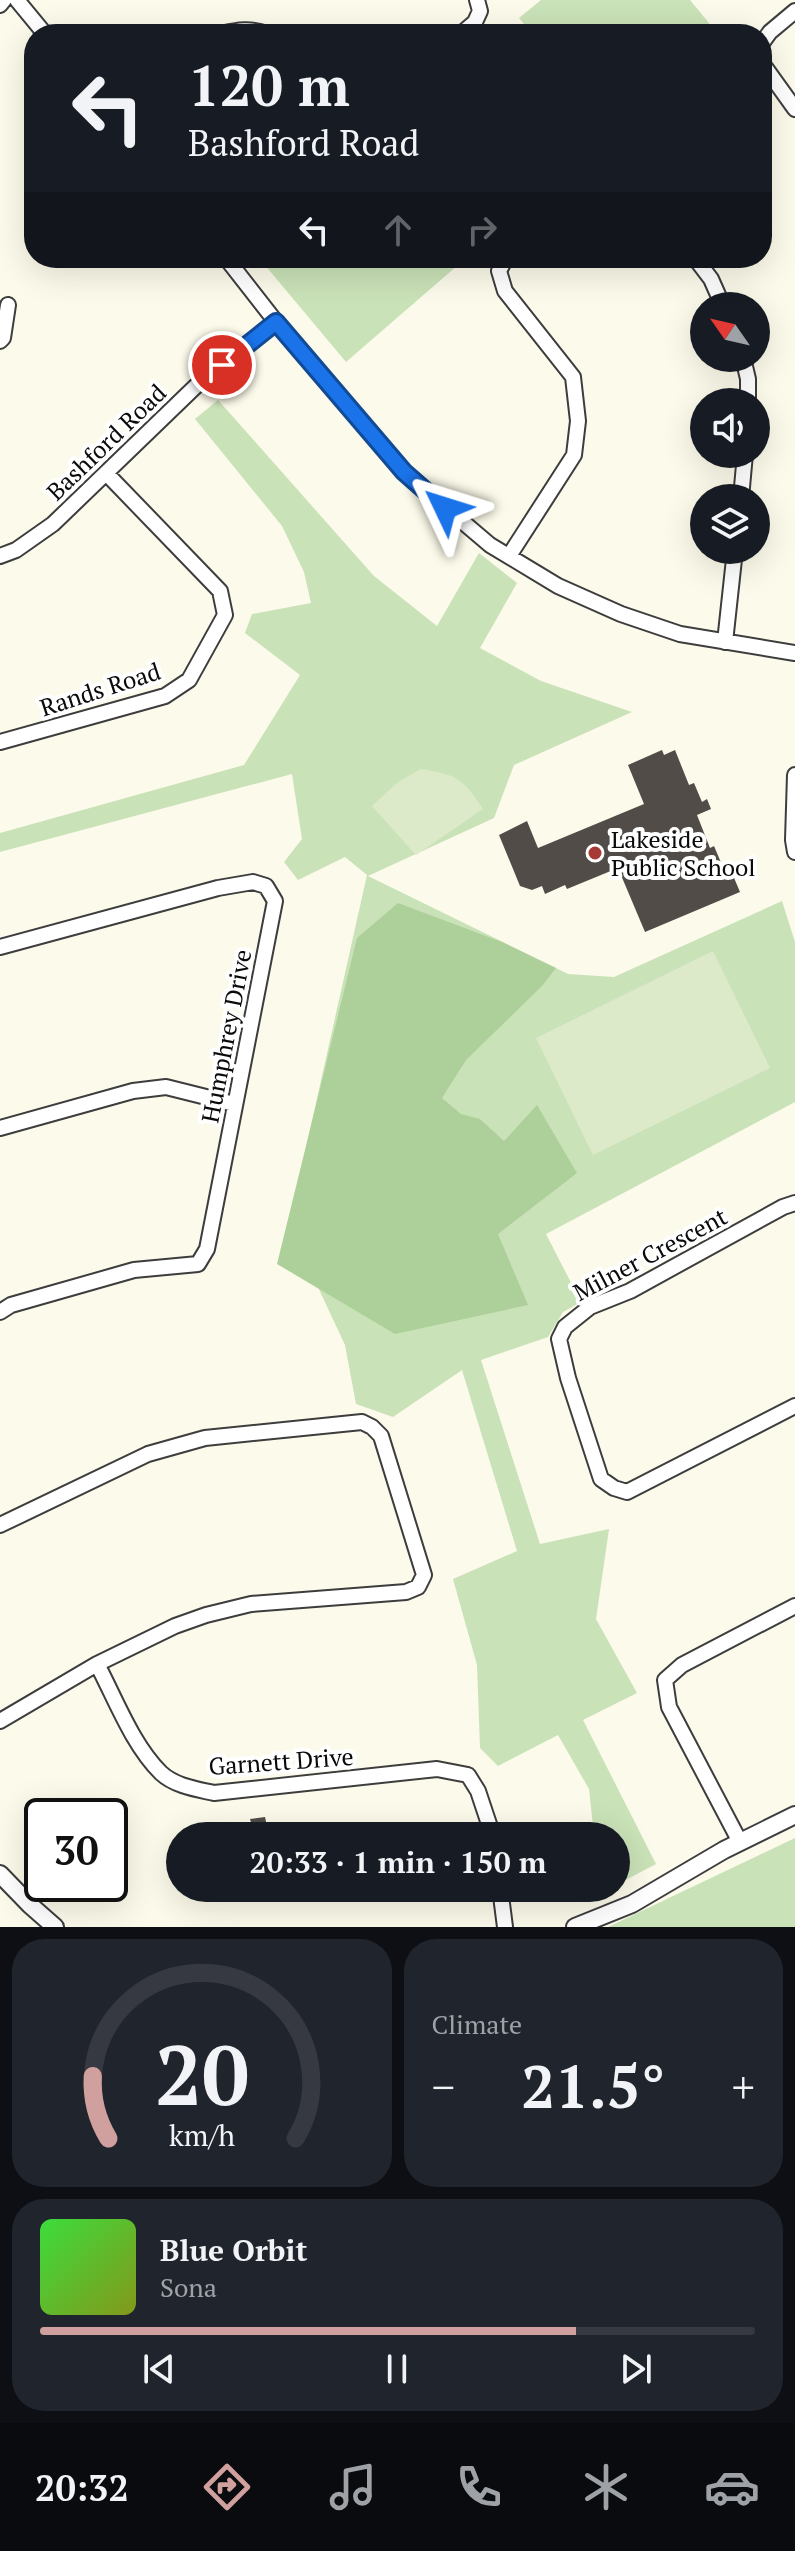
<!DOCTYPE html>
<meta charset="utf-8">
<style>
body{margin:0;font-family:"PT Serif",serif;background:#20242c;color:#f1f3f6;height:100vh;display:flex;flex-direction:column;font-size:30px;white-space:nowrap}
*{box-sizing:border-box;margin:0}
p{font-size:26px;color:#9ea1a6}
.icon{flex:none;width:44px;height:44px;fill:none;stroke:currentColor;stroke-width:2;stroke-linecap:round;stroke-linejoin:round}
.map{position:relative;height:1927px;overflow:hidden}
.details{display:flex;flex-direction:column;gap:12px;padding:12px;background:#0d0f14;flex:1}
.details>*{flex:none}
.hud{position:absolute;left:24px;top:24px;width:748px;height:244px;border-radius:32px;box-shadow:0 8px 32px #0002;background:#171b24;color:#f1f3f6;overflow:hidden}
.needle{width:52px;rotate:304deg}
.fabs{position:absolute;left:690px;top:292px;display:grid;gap:16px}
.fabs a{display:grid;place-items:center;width:80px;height:80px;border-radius:50%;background:#171b24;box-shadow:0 8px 32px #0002;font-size:40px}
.speed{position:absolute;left:24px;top:1798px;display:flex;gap:16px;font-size:40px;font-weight:700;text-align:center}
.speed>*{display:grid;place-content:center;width:104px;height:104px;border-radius:50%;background:#171b24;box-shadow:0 8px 32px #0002;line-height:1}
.speed .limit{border:4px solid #111;border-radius:12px;background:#fff;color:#111}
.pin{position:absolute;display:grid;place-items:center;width:68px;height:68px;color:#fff;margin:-34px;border:4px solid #fff;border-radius:50%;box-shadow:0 2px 8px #0007}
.me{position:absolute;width:88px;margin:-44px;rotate:311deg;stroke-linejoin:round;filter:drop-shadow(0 0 6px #0008)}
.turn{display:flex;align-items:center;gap:28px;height:168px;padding:0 32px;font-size:36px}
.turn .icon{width:104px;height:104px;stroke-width:2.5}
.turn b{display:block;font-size:56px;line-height:68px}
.lanes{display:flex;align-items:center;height:76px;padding:0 32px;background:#0003;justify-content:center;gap:40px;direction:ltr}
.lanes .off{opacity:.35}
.big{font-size:60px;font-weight:800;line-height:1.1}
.details .widget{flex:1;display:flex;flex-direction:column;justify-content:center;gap:12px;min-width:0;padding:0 28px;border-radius:32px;background:#20242c}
.details .dial{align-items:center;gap:0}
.dial svg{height:208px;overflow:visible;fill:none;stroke:#363941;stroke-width:7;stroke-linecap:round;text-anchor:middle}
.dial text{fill:#f1f3f6;stroke:none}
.song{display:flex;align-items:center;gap:24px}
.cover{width:96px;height:96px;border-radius:12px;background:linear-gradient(135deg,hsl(120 70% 55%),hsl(70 70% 35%))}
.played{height:8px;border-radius:4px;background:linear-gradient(90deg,#d0a09f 75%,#363941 75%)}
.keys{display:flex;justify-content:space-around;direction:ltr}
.heat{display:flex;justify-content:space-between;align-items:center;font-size:44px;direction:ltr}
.details .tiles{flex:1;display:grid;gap:12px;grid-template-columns:1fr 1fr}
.widget:last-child{grid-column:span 2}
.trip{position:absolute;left:166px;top:1822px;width:464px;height:80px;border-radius:40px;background:#171b24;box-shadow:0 8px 32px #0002;font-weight:800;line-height:80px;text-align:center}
.menu{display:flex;height:128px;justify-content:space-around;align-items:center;background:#090b0e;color:#9ea1a6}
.menu .icon{width:56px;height:56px}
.menu .selected{color:#d0a09f}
.menu b{font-size:36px;color:#f1f3f6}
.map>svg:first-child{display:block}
.green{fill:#cae2b8}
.forest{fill:#add09a}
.pitch{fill:#dceac9}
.building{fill:#514c48}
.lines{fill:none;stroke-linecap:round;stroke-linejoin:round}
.minor-casing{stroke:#3d3d3d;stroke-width:18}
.tertiary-casing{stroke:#3d3d3d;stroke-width:20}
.minor{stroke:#fff;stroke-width:14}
.tertiary{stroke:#fff;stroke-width:16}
.route-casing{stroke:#114b97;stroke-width:20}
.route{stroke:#1a73e8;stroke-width:14}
.poi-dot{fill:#a83a35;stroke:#fff;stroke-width:3}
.labels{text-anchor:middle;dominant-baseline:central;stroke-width:8;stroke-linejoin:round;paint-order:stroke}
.street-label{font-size:24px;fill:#0a0a0a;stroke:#fff}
.poi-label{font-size:24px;fill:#0a0a0a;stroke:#fff;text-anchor:start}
</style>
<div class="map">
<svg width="795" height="1927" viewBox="0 0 795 1927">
<rect width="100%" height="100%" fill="#fcfaea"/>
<path class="green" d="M541,0H690L718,34H532L519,18Z
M259,258H465V259L346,362Z
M218,400L374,576L437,626L479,553L517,583L480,648L541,681L632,712L514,765L494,818L368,876L568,974L614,977L782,901L795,942V1102L546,1234L581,1302L563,1312L548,1337L481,1360L540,1544L609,1529L596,1619L637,1693L583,1720L656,1864L616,1885V1836H594L589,1789L558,1735L498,1766L480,1748L477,1665L453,1579L517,1551L462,1370L393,1417L356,1404L345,1345L316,1283L281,1259L367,875L345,857L298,880L284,862L302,839L292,774L0,852V833L244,765L300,675L245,633L252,614L311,603L304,572L282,526L195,419Z
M795,1838V1927H608Z"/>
<path class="forest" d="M398,903L502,942L556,968L542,986L466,1060L442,1098L461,1114L480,1119L504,1141L537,1105L577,1173L498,1234L528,1305L395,1334L277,1264L357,938Z"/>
<path class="pitch" d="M421,769C457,775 463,778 483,809L416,855L372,806L398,782Z
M713,951L770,1068L593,1155L536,1038Z"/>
<path class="building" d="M662,750L664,755L675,750L689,785L694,783L702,802L707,799L711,809L697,815L710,848L714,846L722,865L732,861L737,871L732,873L740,892L645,932L618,868L567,889L565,885L545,894L542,886L532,890L520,886L499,835L527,821L538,848L644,804L628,765Z
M265,1817L267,1826L280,1824L282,1836H255L250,1819Z"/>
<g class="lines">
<defs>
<path id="minor" d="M17,0L45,34
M0,5L4,0
M221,34C238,30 251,28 267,34
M461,34L475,22L480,11L477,0
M762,43L770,32L795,11
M762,63L795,109
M226,258L276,322L404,472L490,545L558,586L621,614L680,634L795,653
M506,258L499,271L505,291L573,377L578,421L574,455L509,556
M695,258L711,279L723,306
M0,341L3,338L8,305
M743,358L748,379V402
M741,498L745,454
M0,556L16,550L53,524L196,386L276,322
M725,642L735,550
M0,742L165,696L189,680L225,615L220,591L106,473
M795,775L793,840L795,852
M0,947L218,888L253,882L266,886L275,901L207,1249L198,1264L134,1270L11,1305L0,1312
M0,1128L133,1091L166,1087L234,1104
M795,1203L783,1207L630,1291L590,1307L565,1327L559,1339L568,1378L601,1479L614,1488L627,1492L795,1406
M0,1525L148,1454L205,1438L362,1422L372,1427L381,1436L424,1575L418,1587L406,1592L251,1604L206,1615L175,1626L97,1664L0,1721
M97,1664C116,1700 132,1744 161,1773C175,1786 196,1789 214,1793L437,1769L468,1775L478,1791L493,1836
M740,1842L669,1707L665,1680L682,1665L795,1606
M500,1888L505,1927"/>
<path id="tertiary" d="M0,1874L30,1905L55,1927
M575,1927L632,1904L724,1850L795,1815"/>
</defs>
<use href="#minor" class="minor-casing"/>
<use href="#tertiary" class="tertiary-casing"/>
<use href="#minor" class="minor"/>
<use href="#tertiary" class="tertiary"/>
</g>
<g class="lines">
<defs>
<path id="route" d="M222,365L276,322L404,472L445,508"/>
</defs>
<use href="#route" class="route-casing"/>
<use href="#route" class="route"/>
</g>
<circle class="poi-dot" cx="595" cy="853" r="8"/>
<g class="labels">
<g class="street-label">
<text transform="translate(106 442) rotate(-44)">Bashford Road</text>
<text transform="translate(100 689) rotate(-18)">Rands Road</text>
<text transform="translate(226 1036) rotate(-79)">Humphrey Drive</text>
<text transform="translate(650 1254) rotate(-28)">Milner Crescent</text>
<text transform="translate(281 1761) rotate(-4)">Garnett Drive</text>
</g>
<g class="poi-label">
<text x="611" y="839">Lakeside<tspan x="611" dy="28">Public School</tspan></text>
</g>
</g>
</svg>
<div class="fabs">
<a><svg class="needle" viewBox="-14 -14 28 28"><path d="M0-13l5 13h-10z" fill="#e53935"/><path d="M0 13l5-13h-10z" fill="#9ea1a6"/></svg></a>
<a><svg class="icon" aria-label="sound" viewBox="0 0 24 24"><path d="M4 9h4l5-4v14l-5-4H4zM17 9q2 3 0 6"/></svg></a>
<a><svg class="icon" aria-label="layers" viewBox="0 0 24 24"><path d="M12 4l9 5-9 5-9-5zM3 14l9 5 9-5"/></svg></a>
</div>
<div class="speed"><div class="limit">30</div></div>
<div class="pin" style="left:222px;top:365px;background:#d93025"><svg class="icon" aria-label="arrive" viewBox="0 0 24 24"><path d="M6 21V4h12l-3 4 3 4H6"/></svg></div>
<svg class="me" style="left:445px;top:508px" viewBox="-20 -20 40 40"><path d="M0-17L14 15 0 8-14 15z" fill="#1a73e8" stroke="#fff" stroke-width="4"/></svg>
<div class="trip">20:33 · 1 min · 150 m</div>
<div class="hud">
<div class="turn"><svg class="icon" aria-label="left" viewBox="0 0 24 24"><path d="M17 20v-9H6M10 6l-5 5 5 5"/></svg><div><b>120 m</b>Bashford Road</div></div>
<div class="lanes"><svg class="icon" aria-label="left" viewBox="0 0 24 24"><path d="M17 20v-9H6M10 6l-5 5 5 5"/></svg><svg class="icon off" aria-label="ahead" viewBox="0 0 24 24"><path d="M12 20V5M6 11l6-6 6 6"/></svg><svg class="icon off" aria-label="right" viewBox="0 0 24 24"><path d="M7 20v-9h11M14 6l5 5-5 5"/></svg></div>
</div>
</div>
<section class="details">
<div class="tiles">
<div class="widget dial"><svg viewBox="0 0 100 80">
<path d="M14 69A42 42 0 1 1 86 69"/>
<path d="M14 69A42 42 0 0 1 8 45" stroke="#d0a09f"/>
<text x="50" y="56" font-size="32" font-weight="700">20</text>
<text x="50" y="72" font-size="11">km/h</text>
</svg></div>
<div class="widget"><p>Climate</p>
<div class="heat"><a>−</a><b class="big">21.5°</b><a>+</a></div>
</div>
<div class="widget">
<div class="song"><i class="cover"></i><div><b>Blue Orbit</b><p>Sona</p></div></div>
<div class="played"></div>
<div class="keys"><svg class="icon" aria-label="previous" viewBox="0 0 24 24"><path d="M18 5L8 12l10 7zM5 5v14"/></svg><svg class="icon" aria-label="pause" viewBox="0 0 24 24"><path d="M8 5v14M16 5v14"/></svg><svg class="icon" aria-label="next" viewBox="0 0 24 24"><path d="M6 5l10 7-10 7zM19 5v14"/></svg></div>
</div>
</div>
</section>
<nav class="menu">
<b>20:32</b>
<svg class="icon selected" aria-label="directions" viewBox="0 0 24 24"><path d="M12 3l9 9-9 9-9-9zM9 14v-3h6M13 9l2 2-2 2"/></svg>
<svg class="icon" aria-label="music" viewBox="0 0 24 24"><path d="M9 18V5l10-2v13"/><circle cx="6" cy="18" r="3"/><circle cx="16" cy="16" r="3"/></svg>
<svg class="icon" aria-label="phone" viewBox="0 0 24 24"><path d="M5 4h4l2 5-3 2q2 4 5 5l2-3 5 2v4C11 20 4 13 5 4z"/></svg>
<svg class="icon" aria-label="climate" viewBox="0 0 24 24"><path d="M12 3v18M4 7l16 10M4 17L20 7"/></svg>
<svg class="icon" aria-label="car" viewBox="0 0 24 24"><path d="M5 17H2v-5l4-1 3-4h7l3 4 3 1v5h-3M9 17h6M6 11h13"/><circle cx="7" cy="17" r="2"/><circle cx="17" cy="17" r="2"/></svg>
</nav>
